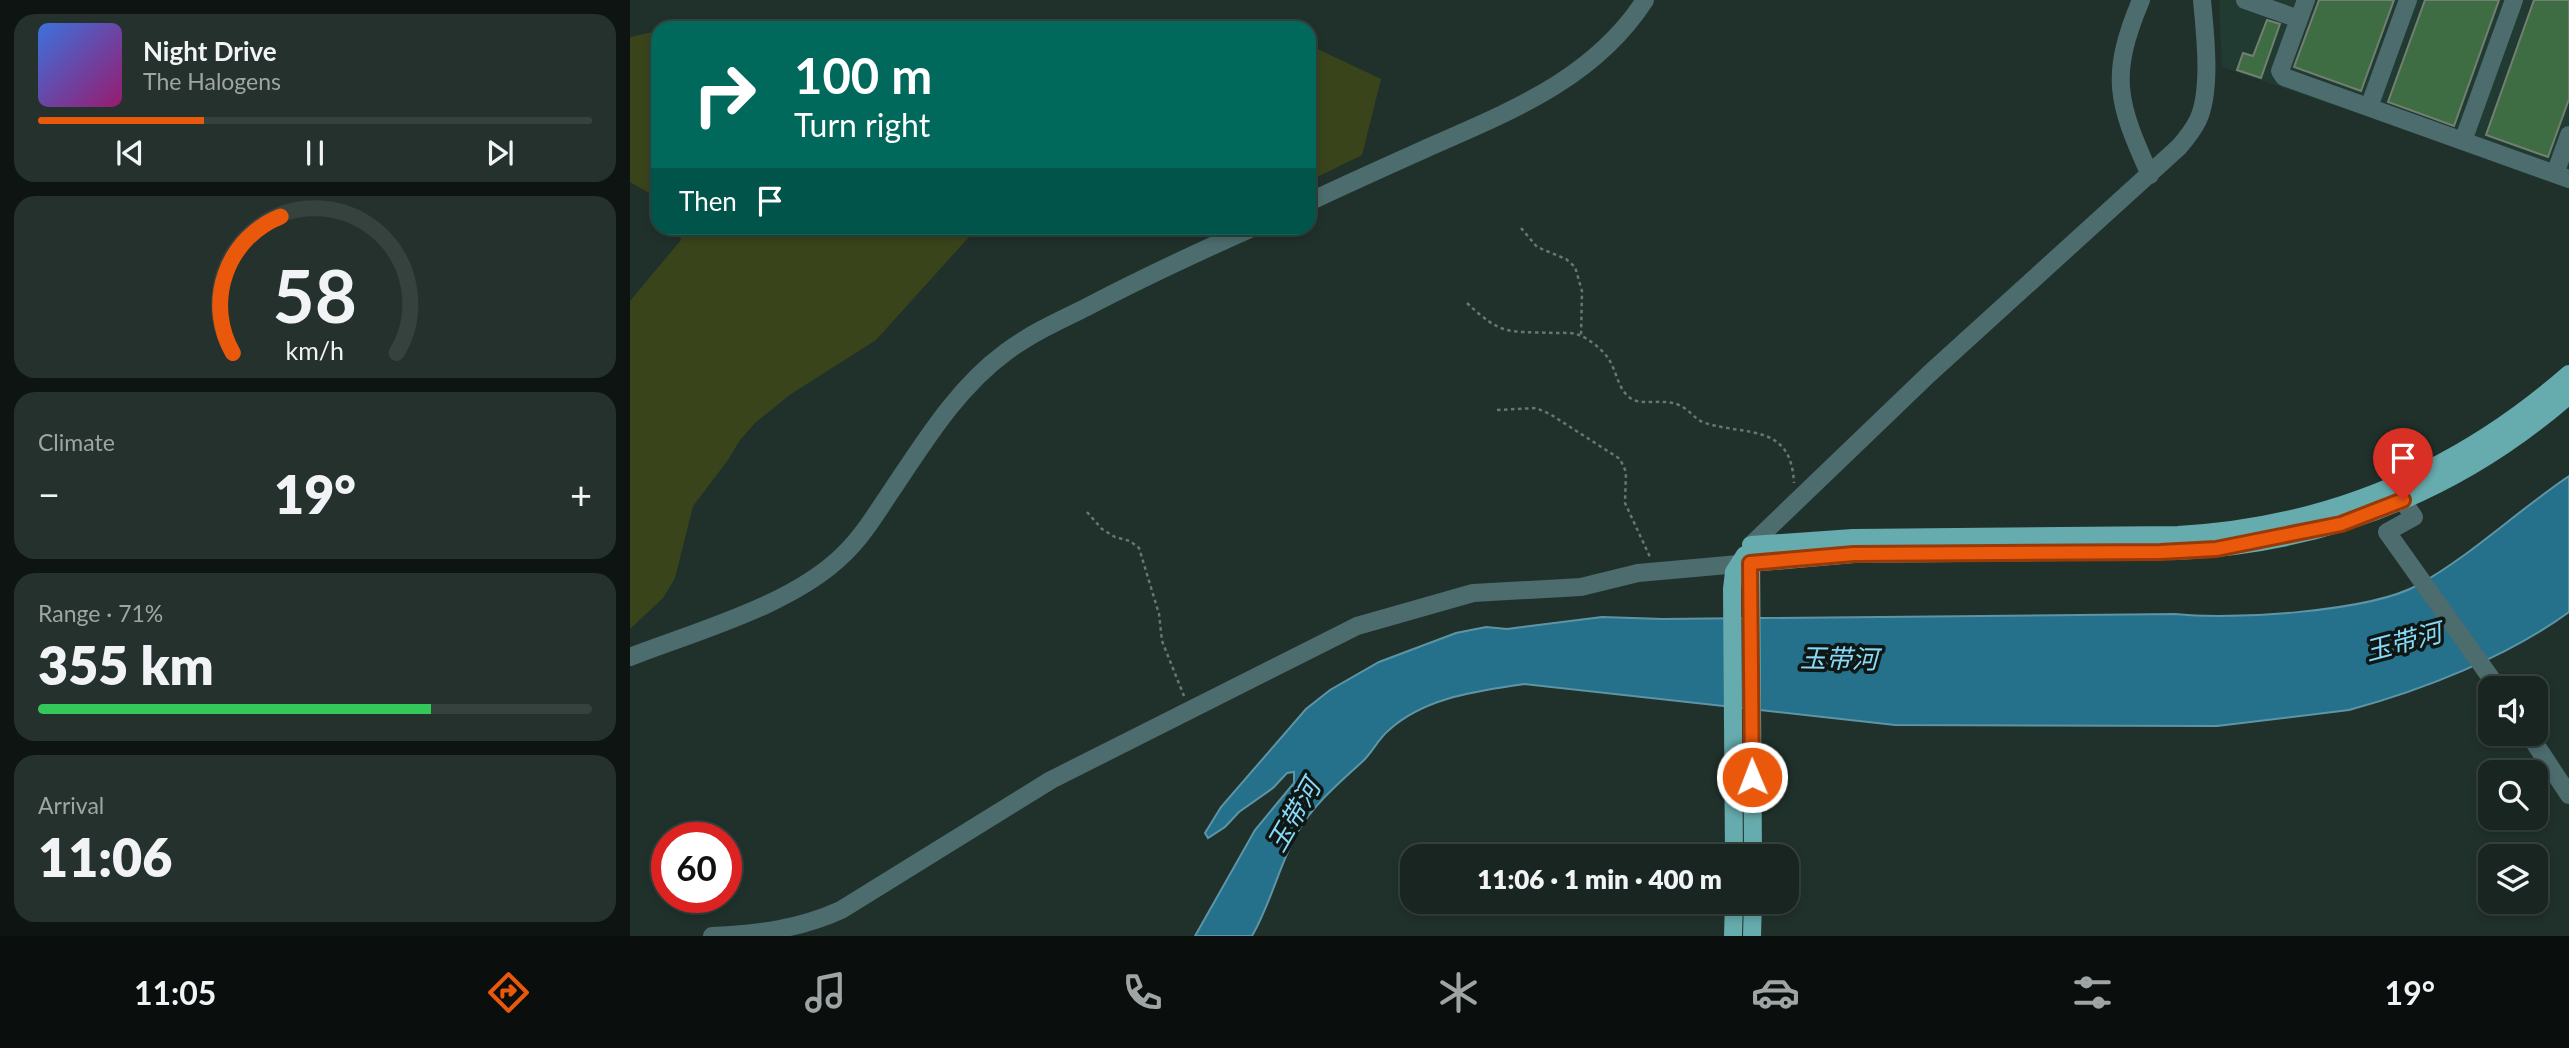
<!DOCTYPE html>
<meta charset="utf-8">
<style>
body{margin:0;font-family:Lato,"Noto Sans SC",sans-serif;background:#25312d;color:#f1f3f6;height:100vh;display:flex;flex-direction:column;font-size:26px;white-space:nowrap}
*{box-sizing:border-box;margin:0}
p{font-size:23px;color:#9fa5a5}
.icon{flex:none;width:38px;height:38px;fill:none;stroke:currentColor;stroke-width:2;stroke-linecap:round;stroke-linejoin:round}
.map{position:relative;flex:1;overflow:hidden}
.details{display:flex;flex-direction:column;gap:14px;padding:14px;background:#0d1412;width:630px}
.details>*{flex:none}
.hud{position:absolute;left:21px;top:21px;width:665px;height:214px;border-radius:21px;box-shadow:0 4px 10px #0003,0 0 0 2px #36423e;background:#00695c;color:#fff;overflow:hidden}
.buttons{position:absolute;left:1848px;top:676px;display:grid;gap:14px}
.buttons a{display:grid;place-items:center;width:70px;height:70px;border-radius:14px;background:#182520;box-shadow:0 4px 10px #0003,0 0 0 2px #36423e;font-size:35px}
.speed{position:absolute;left:21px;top:822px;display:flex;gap:14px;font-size:35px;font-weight:700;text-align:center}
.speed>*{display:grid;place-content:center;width:91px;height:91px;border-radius:50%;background:#182520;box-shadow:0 4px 10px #0003,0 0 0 2px #36423e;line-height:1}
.speed .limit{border:10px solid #d22;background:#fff;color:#111}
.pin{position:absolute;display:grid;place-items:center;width:60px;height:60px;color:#fff;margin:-72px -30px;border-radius:50% 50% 50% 0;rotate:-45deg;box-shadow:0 0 7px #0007}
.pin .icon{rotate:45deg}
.me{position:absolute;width:77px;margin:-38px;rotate:359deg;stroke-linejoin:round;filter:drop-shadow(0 0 5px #0008)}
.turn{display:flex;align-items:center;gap:24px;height:147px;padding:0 28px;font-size:32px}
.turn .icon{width:91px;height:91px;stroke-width:2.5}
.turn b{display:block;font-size:49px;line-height:60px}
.then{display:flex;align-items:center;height:66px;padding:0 28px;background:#0003;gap:14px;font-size:26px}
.big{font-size:52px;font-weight:800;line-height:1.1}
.details .widget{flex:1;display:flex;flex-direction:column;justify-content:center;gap:10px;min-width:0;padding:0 24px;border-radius:21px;background:#25312d}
.details .dial{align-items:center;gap:0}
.dial svg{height:182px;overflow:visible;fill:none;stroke:#36423e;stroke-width:7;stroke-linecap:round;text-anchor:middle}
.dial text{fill:#f1f3f6;stroke:none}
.song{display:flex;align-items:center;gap:21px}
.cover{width:84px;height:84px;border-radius:10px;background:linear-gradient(135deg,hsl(220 70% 55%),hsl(320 70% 35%))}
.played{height:7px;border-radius:4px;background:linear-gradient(90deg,#ea580c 30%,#36423e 30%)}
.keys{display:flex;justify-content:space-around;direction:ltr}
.heat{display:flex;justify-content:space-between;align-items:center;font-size:38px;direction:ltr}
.charge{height:10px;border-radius:5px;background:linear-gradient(90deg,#34c759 71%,#36423e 0)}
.trip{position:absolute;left:770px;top:844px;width:399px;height:70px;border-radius:21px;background:#182520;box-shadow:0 4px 10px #0003,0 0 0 2px #36423e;font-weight:800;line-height:70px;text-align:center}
.tabs{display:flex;height:112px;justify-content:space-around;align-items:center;background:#0a0f0d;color:#9fa5a5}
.tabs .icon{width:49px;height:49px}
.tabs .current{color:#ea580c}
.tabs b{font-size:32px;color:#f1f3f6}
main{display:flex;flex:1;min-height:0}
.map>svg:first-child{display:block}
.built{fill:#213b33}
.green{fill:#3a441b}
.water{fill:#25708a;stroke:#5d95a6;stroke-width:2}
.building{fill:#3f6d43;stroke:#727f72;stroke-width:2}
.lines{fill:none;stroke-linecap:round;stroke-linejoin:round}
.path{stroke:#677670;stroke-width:2.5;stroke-dasharray:3.5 3.5;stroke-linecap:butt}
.minor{stroke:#4c6c6d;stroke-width:18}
.major{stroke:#66abad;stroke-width:18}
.route-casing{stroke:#983908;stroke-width:18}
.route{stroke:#ea580c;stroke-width:12}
.labels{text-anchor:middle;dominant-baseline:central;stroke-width:7;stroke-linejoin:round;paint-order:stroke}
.water-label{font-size:26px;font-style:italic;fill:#88d8f7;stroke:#0f1714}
</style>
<main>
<section class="details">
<div class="widget">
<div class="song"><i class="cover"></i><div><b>Night Drive</b><p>The Halogens</p></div></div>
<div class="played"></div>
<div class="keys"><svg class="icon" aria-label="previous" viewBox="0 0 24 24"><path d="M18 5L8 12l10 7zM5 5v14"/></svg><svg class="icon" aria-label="pause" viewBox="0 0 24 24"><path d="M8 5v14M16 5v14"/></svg><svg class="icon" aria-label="next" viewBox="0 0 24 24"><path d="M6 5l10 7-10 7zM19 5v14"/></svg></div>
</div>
<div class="widget dial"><svg viewBox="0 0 100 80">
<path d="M14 69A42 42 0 1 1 86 69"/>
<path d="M14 69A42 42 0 0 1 35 9" stroke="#ea580c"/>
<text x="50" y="56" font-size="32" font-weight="700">58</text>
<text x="50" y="72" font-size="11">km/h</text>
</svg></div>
<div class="widget"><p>Climate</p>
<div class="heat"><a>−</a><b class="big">19°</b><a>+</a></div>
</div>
<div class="widget"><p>Range · 71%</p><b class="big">355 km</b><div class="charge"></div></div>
<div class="widget"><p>Arrival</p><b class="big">11:06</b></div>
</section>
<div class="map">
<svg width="1939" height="936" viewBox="0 0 1939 936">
<rect width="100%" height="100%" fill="#20312b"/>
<path class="built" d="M1589,0H1939V185L1592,67Z"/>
<path class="green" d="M70,23L126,24L140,28H49Z
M28,31V198L0,182V37Z
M679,45L751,79L732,155L679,181Z
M47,228H347L246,340L161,394L125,423L110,440L98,460L63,506L45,578L33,598L0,629V301L51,240Z"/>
<path class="water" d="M1939,476V612C1877,657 1793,690 1719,710L1587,726L1265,725L894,684C849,691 795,697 759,730C748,739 742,753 732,762C708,784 683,805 667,833C649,866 641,903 622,936H565L625,830L664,783V772L657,773L643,788L609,812L595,827L578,838L575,833L591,807L676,709L700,690L749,662L826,633L856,627L877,629L972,617L1033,619L1545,614C1602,620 1739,612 1788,585C1842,555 1887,511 1939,476Z"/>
<path class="building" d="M1689,0H1764L1731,91L1664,67Z
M1795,0H1869L1824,126L1758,102Z
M1904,0H1939V99L1918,157L1856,135Z
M1637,20L1650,24L1631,78L1607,70L1613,53L1623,56Z"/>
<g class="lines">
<path class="path" d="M891,228L907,247L936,259L945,267L952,291L951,336
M837,303C872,336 877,331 923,333C931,333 941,332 949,335C959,339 972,349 978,358C988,372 988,396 1007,401C1020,404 1035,399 1049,405C1059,409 1064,419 1075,423C1117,436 1161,423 1164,483
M867,410L906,408L920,414L990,459L996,472L995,503L1020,557
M457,512L472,529L485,537L500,541L509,548L529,614L532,641L554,696"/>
<path class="minor" d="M1511,0C1479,76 1487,102 1520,175
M1615,0L1669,19
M1676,0L1650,71L1654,77L1939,179
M1739,107L1778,0
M1833,141L1884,0
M1925,174L1939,135
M679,202C721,182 764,163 806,144C886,109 966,76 1015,0
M1773,501L1784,517L1757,532L1868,688
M1121,545L1299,374L1549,147C1556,139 1563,130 1568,120C1582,90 1575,33 1572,0
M0,657C67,631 163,605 214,554C233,536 247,512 262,490C295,441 327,388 376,352C400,334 428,321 455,308C510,279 566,253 622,228
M1898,733L1939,795
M82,936C128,934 169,929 211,910L421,780L727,626L843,593L951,587L1008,573L1109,564"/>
<path class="major" d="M1121,545L1223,538L1548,535C1697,527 1827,472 1939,374
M1121,551L1123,856
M1109,564L1224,554L1549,551C1697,543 1827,493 1939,395
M1104,856L1102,589L1104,572L1115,555
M1103,936L1104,901
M1122,936L1123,901"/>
</g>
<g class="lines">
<defs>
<path id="route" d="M1122,777L1120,563L1224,554L1530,552L1586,549L1711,524L1773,500"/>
</defs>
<use href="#route" class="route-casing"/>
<use href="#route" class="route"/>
</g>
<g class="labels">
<g class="water-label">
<text transform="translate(1773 641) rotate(-15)">玉带河</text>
<text transform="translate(1209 658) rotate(1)">玉带河</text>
<text transform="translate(663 815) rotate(-60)">玉带河</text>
</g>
</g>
</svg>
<div class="buttons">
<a><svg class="icon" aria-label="sound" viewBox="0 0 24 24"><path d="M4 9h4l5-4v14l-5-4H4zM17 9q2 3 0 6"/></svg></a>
<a><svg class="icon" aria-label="search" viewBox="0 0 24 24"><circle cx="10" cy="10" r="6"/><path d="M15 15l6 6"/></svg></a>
<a><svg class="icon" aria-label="layers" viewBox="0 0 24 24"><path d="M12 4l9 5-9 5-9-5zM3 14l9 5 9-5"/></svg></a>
</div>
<div class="speed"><div class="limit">60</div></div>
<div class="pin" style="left:1773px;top:500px;background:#d93025"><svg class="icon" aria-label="arrive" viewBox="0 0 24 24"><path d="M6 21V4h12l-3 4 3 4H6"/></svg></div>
<svg class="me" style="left:1122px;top:777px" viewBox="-20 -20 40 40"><circle r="17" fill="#ea580c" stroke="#fff" stroke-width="3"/><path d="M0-11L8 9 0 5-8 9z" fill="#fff"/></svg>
<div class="trip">11:06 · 1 min · 400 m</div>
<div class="hud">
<div class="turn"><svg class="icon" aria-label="right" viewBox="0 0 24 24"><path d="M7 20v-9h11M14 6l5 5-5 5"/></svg><div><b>100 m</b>Turn right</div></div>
<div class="then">Then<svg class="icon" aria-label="arrive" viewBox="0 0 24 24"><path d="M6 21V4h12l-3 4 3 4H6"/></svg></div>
</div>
</div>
</main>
<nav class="tabs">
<b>11:05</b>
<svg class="icon current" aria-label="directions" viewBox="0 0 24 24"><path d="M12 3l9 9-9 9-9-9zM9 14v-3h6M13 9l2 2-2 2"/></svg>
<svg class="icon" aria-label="music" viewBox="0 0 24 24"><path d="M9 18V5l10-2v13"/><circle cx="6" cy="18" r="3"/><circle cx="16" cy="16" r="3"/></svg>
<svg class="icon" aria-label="phone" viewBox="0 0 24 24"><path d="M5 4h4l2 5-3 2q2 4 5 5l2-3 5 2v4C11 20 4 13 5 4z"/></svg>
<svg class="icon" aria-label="climate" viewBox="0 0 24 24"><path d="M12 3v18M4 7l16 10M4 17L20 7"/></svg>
<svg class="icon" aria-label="car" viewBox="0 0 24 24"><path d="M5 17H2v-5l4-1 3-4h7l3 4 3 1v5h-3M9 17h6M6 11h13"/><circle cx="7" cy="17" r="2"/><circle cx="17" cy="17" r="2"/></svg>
<svg class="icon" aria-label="filters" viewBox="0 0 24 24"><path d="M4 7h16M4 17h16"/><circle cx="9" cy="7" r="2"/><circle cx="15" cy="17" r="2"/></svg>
<b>19°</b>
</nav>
